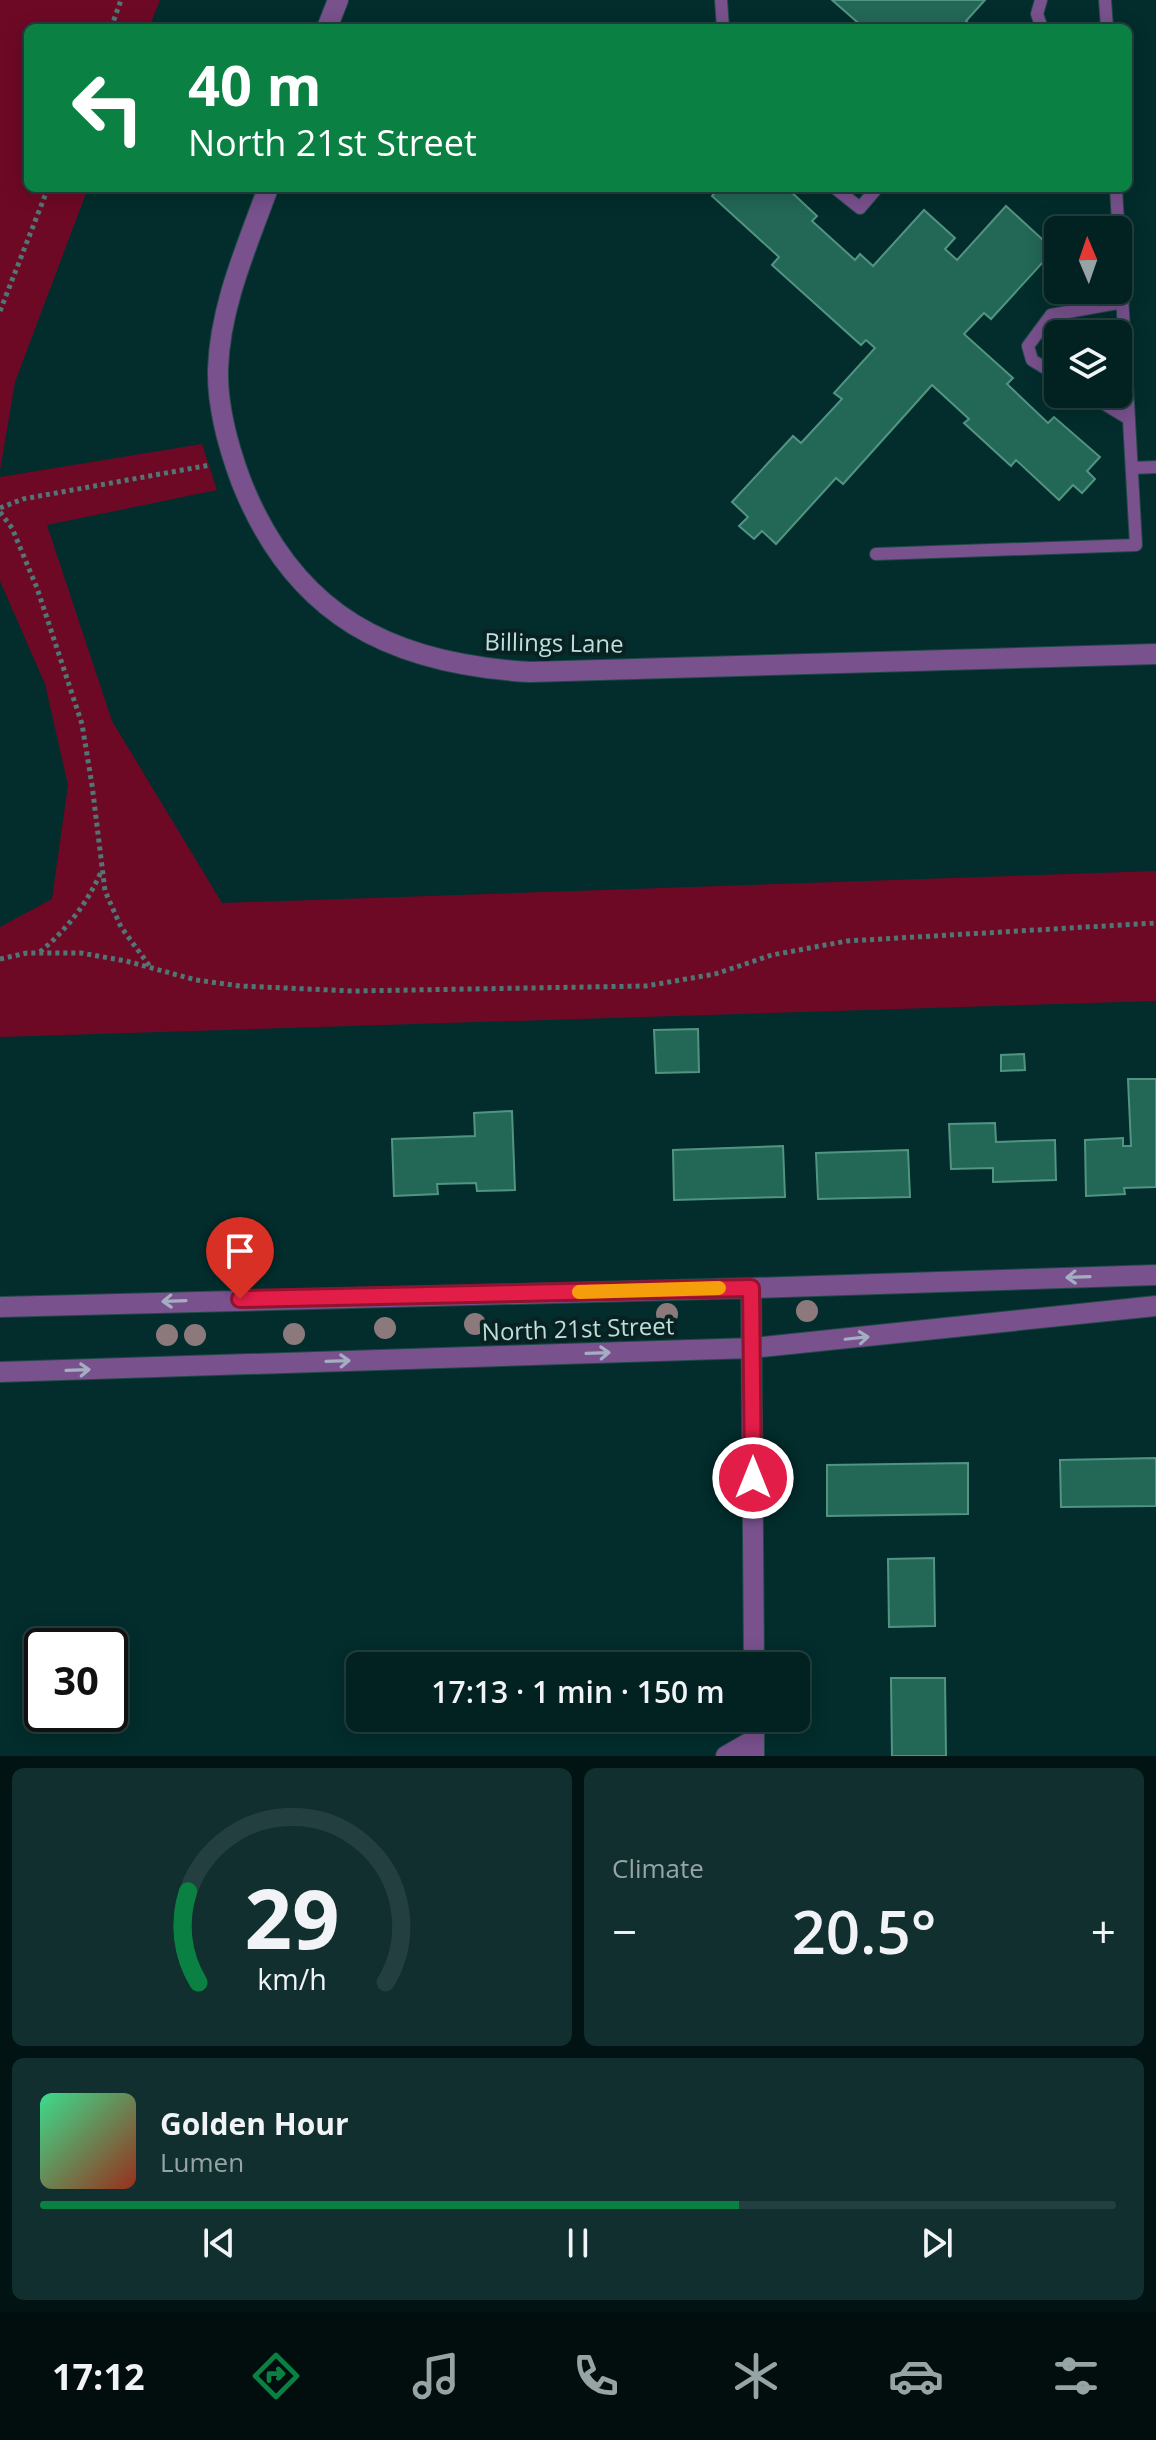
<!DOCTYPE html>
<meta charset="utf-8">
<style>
body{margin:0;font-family:"Open Sans",sans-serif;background:#102f2e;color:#f1f3f6;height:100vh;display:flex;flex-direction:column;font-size:30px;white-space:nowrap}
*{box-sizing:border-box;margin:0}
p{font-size:26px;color:#96a4a5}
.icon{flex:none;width:44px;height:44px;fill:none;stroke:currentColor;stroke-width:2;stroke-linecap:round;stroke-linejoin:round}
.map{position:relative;height:1756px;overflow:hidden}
.sheet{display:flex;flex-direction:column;gap:12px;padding:12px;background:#011312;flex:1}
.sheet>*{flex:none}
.hud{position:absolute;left:24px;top:24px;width:1108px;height:168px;border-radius:12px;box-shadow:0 4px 20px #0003,0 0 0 2px #233f3f;background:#0b8043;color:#fff;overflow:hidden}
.needle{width:52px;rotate:358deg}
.fabs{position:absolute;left:1044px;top:216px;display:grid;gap:16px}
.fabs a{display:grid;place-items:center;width:88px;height:88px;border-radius:12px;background:#022221;box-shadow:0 4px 20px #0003,0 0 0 2px #233f3f;font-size:40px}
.speed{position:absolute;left:24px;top:1628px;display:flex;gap:16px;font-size:40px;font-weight:700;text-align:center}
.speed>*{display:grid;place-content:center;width:104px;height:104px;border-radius:50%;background:#022221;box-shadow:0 4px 20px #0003,0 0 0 2px #233f3f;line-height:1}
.speed .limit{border:4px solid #111;border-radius:12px;background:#fff;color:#111}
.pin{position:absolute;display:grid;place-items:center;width:68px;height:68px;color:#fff;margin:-82px -34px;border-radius:50% 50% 50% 0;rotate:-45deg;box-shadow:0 0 8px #0007}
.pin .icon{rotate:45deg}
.me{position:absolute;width:88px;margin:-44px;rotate:0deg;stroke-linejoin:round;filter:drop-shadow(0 0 6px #0008)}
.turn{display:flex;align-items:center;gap:28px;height:168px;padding:0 32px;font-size:36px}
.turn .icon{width:104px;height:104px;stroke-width:2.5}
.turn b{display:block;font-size:56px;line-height:68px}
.big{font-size:60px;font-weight:600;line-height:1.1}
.sheet .card{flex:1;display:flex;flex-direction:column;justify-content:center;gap:12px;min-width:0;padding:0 28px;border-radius:12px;background:#102f2e}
.sheet .dial{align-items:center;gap:0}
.dial svg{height:208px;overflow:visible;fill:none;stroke:#233f3f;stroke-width:7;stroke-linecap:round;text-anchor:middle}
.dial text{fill:#f1f3f6;stroke:none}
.song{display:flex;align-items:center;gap:24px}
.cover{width:96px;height:96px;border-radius:12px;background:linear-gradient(135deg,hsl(150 70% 55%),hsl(10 70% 35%))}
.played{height:8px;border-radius:4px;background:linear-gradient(90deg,#0b8043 65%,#233f3f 65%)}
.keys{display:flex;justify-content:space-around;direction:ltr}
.heat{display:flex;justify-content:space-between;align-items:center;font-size:44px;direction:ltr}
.sheet .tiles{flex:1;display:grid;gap:12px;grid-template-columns:1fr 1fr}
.card:last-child{grid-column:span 2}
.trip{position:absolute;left:346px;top:1652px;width:464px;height:80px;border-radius:12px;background:#022221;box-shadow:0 4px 20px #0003,0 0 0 2px #233f3f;font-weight:600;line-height:80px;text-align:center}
.dock{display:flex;height:128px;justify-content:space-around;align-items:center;background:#010e0d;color:#96a4a5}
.dock .icon{width:56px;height:56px}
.dock .current{color:#0b8043}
.dock b{font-size:36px;color:#f1f3f6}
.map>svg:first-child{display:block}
.green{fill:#6e0925}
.building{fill:#236757;stroke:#529482;stroke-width:2}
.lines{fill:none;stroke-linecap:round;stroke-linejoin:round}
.service-casing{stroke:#204948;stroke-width:14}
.minor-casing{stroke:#204948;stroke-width:22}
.path{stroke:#507776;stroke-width:5;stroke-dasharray:4 4;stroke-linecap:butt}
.service{stroke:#79518d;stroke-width:12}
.minor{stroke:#79518d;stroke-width:20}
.tree{fill:#8b797b}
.oneway{stroke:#a5adc2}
.route-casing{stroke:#92132f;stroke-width:20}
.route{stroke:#e11d48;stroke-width:14}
.slow{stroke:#f59e0b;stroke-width:14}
.labels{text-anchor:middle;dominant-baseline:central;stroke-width:8;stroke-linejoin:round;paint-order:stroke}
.street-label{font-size:24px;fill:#bcdfde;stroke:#092121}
</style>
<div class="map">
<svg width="1156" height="1756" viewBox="0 0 1156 1756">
<rect width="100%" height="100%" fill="#022d2c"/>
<path class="green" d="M0,0H160L149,28H28V188H88L15,382L0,470Z
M202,444L217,490L47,525L112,721L222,903L1156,871V1001L0,1037V927L52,899L68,785L45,684L0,581V477Z"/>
<path class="building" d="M832,0H985L966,21L974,28H864Z
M719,188H787L817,216L812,221L855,260L860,254L873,266L924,210L955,238L945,249L957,260L1006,206L1054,250L991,319L984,313L964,334L1013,378L1007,384L1048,423L1054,417L1100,457L1087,471L1095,479L1082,493L1073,485L1059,500L1016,460L1011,466L964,423L969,419L932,385L843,484L836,478L776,544L762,531L754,539L739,526L748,517L732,502L793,436L801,443L842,399L834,393L875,348L866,340L861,345L772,265L779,257L712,196Z
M698,1029L699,1072L656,1073L654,1030Z
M1024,1054L1025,1070L1001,1071V1055Z
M1128,1079H1156V1187L1124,1188L1125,1194L1086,1196L1085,1140L1123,1138V1146H1131Z
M512,1111L515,1190L477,1191L476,1183L437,1184L438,1194L394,1196L392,1139L475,1136L474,1113Z
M995,1123L996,1142L1055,1140L1056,1180L993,1182V1168L951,1169L949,1124Z
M783,1146L785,1197L674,1200L673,1150Z
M908,1150L910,1197L818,1199L816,1153Z
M1156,1458V1506L1061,1507L1060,1460Z
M968,1463V1514L827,1516V1465Z
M934,1558L935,1626L889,1627L888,1559Z
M891,1678H945L946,1756H892Z"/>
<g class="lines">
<defs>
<path id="service" d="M721,0L723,28
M1041,0L1037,14L1042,28
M1105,0L1107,28
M835,188L860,208L877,188
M1058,376L1032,360L1028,346L1051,315L1123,302
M1088,394L1129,419
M1132,468L1156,467
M876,554L1136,545L1116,188"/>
<path id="minor" d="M327,28L338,0
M268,188C247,246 220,306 218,369C217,407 228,446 241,481C294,616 391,664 530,672L1156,654
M751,1288L754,1666
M0,1307L751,1288L1156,1275
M0,1372L752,1348L1156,1306
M754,1718V1756
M726,1756L754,1740"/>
</defs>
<use href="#service" class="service-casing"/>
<use href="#minor" class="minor-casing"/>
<path class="path" d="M111,28L121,0
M0,311L48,188
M0,508L23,499L210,465
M0,512L12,528L37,588L82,724L92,785L105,891L121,927L151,968
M40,952C66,930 87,904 101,872
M0,959L27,953H81L126,961L196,980L240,986L353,991L646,986L715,974L772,955L847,941L1156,923"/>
<use href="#service" class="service"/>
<use href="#minor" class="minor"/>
</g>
<g class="tree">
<circle cx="807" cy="1311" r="11"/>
<circle cx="667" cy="1314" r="11"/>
<circle cx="475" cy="1324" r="11"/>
<circle cx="385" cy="1328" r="11"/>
<circle cx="294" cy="1334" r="11"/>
<circle cx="167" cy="1335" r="11"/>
<circle cx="195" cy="1335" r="11"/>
</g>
<defs><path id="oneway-shaft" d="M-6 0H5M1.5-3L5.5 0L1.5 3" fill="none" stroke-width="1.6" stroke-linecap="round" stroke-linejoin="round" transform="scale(2)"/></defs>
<g class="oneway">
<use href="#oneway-shaft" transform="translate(1078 1277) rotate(178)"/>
<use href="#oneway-shaft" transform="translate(174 1301) rotate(178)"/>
<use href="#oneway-shaft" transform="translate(857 1338) rotate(-6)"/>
<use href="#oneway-shaft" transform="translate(598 1353) rotate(-2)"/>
<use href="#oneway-shaft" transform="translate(338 1361) rotate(-2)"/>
<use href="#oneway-shaft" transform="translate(78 1370) rotate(-2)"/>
</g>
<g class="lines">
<defs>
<path id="route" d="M240,1299L751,1288L753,1478"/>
</defs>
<use href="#route" class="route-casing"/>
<use href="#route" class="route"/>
<path class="slow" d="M579,1292L719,1288"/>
</g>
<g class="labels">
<g class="street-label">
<text transform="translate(554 642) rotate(1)">Billings Lane</text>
<text transform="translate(578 1328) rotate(-2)">North 21st Street</text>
</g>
</g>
</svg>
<div class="fabs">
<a><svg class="needle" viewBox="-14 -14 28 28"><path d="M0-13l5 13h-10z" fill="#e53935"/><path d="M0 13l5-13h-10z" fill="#96a4a5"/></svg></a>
<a><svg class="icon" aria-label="layers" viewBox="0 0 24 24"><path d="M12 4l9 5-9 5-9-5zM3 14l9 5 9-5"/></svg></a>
</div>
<div class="speed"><div class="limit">30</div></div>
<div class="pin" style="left:240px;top:1299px;background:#d93025"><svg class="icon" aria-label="arrive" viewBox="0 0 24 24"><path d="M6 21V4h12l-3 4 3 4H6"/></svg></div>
<svg class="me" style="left:753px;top:1478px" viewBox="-20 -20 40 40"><circle r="17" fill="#e11d48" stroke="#fff" stroke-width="3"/><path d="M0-11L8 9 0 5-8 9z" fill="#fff"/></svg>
<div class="trip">17:13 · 1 min · 150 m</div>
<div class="hud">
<div class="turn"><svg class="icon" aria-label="left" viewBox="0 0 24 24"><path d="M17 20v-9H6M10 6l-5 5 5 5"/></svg><div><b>40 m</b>North 21st Street</div></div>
</div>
</div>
<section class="sheet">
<div class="tiles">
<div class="card dial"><svg viewBox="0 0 100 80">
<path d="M14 69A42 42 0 1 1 86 69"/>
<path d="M14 69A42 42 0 0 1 10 34" stroke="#0b8043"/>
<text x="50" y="56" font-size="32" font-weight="700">29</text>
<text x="50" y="72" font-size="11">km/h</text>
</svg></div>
<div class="card"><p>Climate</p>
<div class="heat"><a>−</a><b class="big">20.5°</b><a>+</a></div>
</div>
<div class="card">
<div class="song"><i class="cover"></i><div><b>Golden Hour</b><p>Lumen</p></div></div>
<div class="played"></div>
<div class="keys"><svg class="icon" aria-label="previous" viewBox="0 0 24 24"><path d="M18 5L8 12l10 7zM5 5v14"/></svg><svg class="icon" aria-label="pause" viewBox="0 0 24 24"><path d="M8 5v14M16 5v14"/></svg><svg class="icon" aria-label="next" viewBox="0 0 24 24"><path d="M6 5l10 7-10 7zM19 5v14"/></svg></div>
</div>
</div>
</section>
<nav class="dock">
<b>17:12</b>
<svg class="icon current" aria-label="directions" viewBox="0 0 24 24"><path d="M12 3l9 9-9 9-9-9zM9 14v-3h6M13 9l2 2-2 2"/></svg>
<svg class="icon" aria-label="music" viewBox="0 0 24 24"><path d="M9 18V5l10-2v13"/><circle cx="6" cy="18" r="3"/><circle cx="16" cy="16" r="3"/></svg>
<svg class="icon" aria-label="phone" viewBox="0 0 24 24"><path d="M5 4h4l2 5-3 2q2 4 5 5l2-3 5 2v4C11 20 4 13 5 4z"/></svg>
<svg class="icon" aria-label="climate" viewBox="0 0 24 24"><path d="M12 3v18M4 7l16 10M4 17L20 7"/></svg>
<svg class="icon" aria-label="car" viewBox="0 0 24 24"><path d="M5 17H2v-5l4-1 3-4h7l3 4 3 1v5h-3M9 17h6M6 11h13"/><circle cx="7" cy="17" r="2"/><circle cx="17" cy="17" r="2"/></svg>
<svg class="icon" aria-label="filters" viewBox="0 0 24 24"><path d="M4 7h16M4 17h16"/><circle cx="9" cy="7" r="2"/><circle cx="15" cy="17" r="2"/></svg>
</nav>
